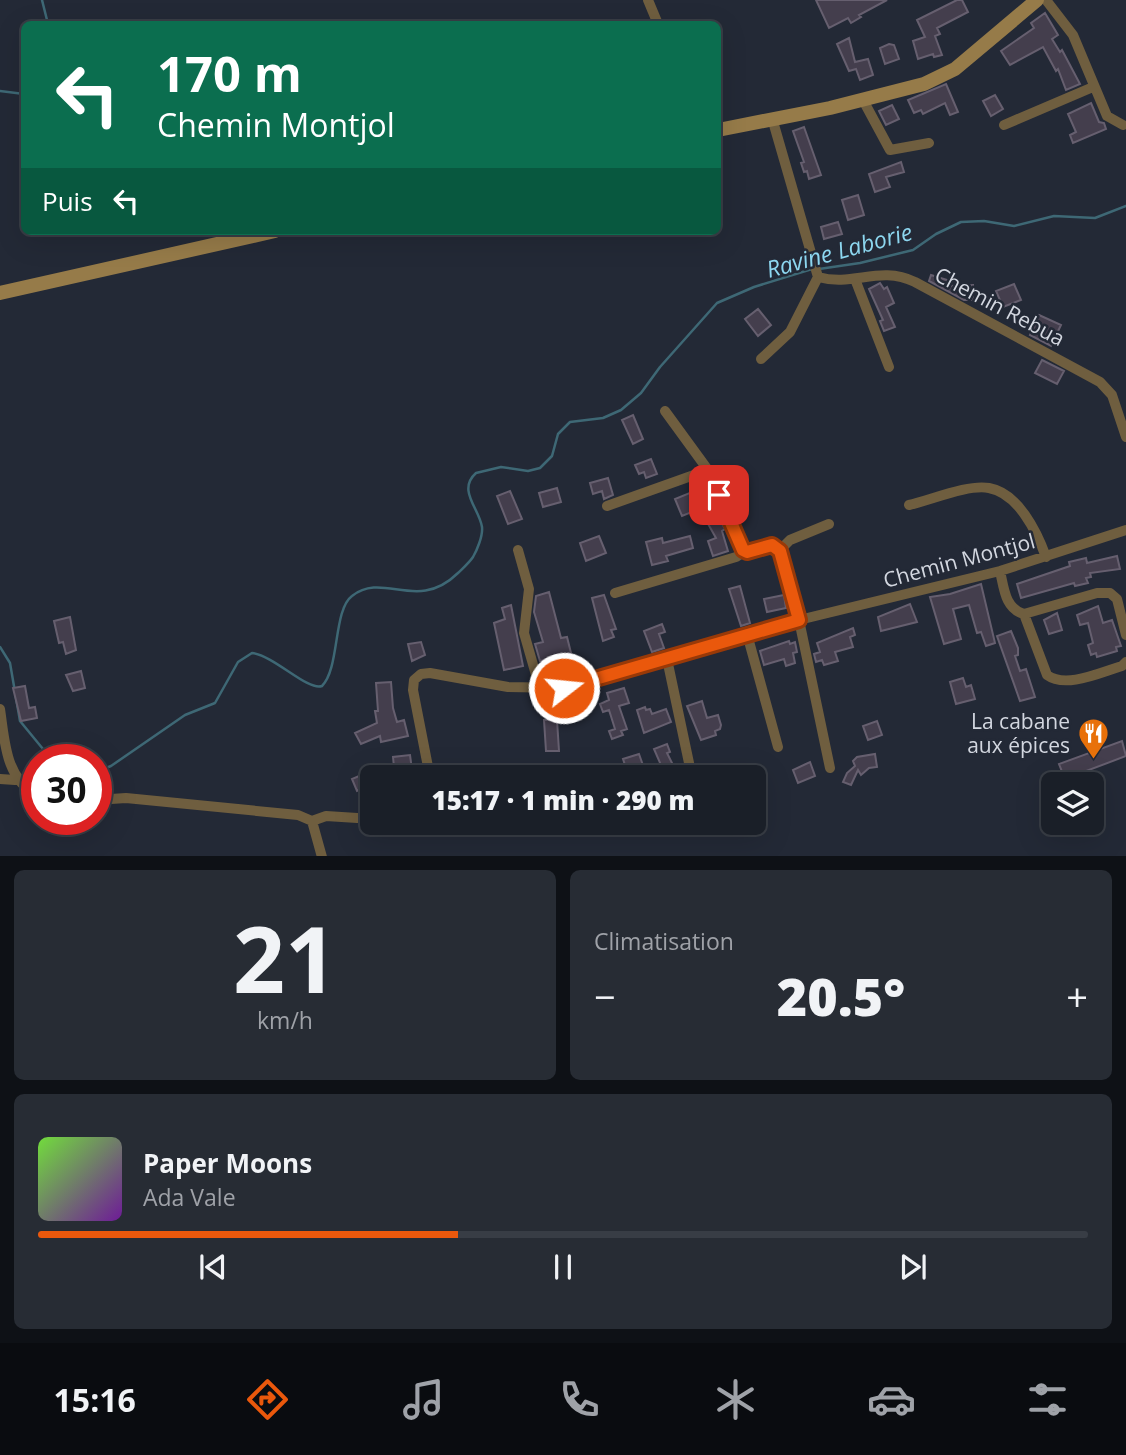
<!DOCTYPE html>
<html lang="fr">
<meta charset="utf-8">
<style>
body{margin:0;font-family:"Open Sans",sans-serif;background:#272c34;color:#f1f3f6;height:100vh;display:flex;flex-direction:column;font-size:26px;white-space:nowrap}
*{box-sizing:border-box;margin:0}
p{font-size:23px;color:#9fa2a8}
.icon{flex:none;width:38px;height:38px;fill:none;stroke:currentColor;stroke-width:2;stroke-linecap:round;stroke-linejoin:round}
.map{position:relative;height:856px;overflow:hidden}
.side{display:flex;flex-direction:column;gap:14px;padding:14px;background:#0e1116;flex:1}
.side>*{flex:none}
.banner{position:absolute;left:21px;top:21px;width:700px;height:214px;border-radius:10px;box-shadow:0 7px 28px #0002,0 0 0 2px #383d45;background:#0b6e4f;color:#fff;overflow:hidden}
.buttons{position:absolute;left:1041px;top:772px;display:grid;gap:14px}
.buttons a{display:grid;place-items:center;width:63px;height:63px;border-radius:10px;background:#1a1f28;box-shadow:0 7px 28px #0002,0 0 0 2px #383d45;font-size:35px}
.speed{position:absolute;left:21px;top:744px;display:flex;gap:14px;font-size:35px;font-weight:700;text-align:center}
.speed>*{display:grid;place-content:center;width:91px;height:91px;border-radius:50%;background:#1a1f28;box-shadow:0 7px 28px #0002,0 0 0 2px #383d45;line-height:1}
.speed .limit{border:10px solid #d22;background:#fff;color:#111}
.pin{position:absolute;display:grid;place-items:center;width:60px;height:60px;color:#fff;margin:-30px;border-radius:14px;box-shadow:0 4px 10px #0006}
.me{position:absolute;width:77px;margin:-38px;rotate:74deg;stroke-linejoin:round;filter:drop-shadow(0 0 5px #0008)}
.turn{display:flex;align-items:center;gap:24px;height:147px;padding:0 21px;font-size:32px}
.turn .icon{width:91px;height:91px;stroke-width:2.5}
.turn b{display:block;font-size:49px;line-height:60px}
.then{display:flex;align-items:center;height:66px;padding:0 21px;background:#0003;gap:14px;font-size:26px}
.big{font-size:52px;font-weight:800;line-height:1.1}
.side .card{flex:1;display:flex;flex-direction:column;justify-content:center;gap:10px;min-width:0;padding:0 24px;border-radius:10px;background:#272c34}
.side .dial{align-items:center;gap:0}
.dial b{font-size:91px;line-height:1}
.song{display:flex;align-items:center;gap:21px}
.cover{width:84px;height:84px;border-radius:10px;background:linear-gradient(135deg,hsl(100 70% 55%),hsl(280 70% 35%))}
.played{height:7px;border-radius:4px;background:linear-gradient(90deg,#ea580c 40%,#383d45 40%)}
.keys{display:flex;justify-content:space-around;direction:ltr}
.heat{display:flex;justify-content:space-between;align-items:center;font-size:38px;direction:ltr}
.side .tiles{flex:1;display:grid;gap:14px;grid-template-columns:1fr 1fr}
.card:last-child{grid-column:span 2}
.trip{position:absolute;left:360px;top:765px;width:406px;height:70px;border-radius:10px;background:#1a1f28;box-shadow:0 7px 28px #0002,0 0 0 2px #383d45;font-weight:800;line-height:70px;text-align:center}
.menu{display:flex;height:112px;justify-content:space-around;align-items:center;background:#0a0c10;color:#9fa2a8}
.menu .icon{width:49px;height:49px}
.menu .active{color:#ea580c}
.menu b{font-size:32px;color:#f1f3f6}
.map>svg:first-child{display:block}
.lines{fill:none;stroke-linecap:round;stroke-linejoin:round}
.stream{stroke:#3e6875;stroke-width:2.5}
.building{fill:#443e4d;stroke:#665f6f;stroke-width:2}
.street{stroke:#6f5e3f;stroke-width:10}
.secondary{stroke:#967b49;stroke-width:14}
.route-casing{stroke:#983908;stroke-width:18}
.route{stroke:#ea580c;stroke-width:12}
.labels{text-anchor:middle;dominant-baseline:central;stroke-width:5;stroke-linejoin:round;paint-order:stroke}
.street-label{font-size:21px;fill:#d3d7e0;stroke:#232936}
.poi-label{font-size:21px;fill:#d3d7e0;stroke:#232936;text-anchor:end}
.water-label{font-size:23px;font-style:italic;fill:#8dd7f0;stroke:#232936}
</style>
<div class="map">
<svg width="1126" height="857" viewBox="0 0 1126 857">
<rect width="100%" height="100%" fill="#232936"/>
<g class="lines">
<path class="stream" d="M42,0L48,24
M0,91L24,94
M819,269L860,263L913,250L936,234L961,222L984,221L1014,226L1054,216L1095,218L1126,206
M0,647L10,663L20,721L52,760
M96,772L111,766L185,715L215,703L238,662L252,653C275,656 307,691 322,686C340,668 333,610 352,596C384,571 417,613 458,573C463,568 469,563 473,557C477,550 483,536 482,527C479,508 457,490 476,473L501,467L528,471L540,468L552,456L558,434L570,422L603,418L621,410L641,393L660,367L717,303L754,287L812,269"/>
</g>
<path class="building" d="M816,0H887L859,15L861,17L851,23L848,18L829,28Z
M957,0H962L968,12L937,28L940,34L935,36L942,55L934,57L933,54L918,59L913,41L925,37L917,20Z
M1045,13L1058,35L1052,39L1060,52L1062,50L1080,84L1066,90L1058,69L1056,71L1043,47L1010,65L1001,51L1034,28L1031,23Z
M849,38L855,62L868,59L873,75L860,80L856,69L849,71L837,44Z
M889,44L894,45L899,59L885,64L880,48Z
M946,84L958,112L950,115L945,103L923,114L921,110L914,113L908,100Z
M995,95L1003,109L991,116L983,101Z
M1091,103L1099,122L1104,123L1106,129L1073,143L1070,135L1076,132L1068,114Z
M892,105L899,119L886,125L879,111Z
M804,127L821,175L809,179L807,171L804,172L801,163L804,162L793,131Z
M901,162L904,172L886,177L890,187L875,192L869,174Z
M858,195L864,215L848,220L842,200Z
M838,222L842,234L824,239L821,227Z
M931,275L950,281L948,286L973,285V300H964L929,281Z
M880,283L884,289L887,287L894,303L886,307L895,327L884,331L880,321L883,320L869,289Z
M1014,284L1021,300L1003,307L996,291Z
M758,309L771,325L758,336L745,319Z
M1039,315L1061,325L1051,346L1030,335Z
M1042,360L1064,371L1057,384L1035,373Z
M633,415L643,439L633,444L622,420Z
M651,459L657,474L646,478L644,472L639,474L635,465Z
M608,478L613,495L604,499L602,491L593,494L590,483Z
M557,488L561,502L543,507L539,493Z
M697,490L704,507L682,516L675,499Z
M510,491L522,519L508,524L497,496Z
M716,512L725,529L722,531L728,551L713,556L708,541L716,538L707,522L710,521L707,517Z
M599,536L606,553L586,561L580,543Z
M690,536L693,548L666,556L668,561L652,565L646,542L662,538L663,543Z
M1117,556L1120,569L1090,573L1091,577L1086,578L1088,583L1075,586L1074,583L1021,598L1017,584L1070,566L1069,562L1086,558L1087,563Z
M981,584L995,643L986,646L981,632L977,633L969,605L953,609L961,639L944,644L930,597L950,594Z
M740,586L750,623L741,626L729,589Z
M549,592L561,638L567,637L571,653L565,654L569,666L554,670L551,658L540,661L535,644L543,642L534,612L536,596Z
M604,595L616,629L611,630L614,637L603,641L592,598Z
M784,595L786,608L767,612L764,599Z
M910,604L917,622L881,631L878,617Z
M511,605L523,666L504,670L494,623L505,619L502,608Z
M1098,606L1103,623L1112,620L1121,646L1116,647L1117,651L1097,657L1096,653L1091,655L1088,645L1093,643L1088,623L1080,625L1077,615Z
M1057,613L1062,630L1049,634L1044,620Z
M70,617L76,650L66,654L63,642L59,643L54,621Z
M662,624L665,632L659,634L664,648L652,652L644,631Z
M853,628L855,635L850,637L853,647L835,652L838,661L824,665L822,660L816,662L814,654L820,652L817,643Z
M1011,631L1018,648V655L1015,656L1020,671L1026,669L1035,697L1020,701L997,636Z
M789,641L790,644L795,642L797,652L793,653L795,663L786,666L784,659L764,665L760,651Z
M421,642L425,655L412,661L408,644Z
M81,671L85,688L73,691L66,675Z
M963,678L966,687L971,685L975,699L956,704L950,682Z
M391,682L393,708L397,722L404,720L408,736L381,742L380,736L361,744L355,733L377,723L375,711H378L376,683Z
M25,686L29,708L35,707L37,718L21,721L13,688Z
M624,688L629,703L619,706L627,729L621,731L623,735L612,739L609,731L615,729L609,710L603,712L600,704L609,700L607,693Z
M702,701L707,718L718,715L721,725L720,729L715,731L716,735L701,740L687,706Z
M645,707L646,710L650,709L652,714L666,709L671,722L644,733L637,710Z
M544,720H557L559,751H546Z
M877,721L882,735L868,740L863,726Z
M1122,741L1126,756L1065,779L1059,764Z
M667,744L670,752L667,753L679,777H655L654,775L664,772L654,749Z
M639,754L645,771L629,777L623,759Z
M875,754L877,767L869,768L861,775L858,770L851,785L843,782L847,773L855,766L853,761L857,757Z
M410,755L413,777H395L393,757Z
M810,762L815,776L798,783L793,770Z
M373,770V802H372L366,787L357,791L352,779Z"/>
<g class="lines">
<path class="street" d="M648,0L658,24
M1046,0L1073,35L1107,116L1123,125
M863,100L890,150L929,143
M772,118L818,277C854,287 879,265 915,282L1100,382L1112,395L1126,437
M1004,125L1093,87
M855,279L889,367
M761,359L790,332L818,277
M665,411L708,470L743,550L747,552L772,545L780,550L799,620L830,768
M909,505C931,500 968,484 989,488C1018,493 1037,532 1046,557
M607,506L708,470
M518,550L529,589L524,633L540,689
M780,550L790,540L829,524
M1000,571C1004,588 1005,609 1024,614L1097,593H1110L1117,599L1126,635
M615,593L736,557L745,551
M1024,614L1047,675C1066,689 1101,672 1122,666L1126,662
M747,634L778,747
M667,659L692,777
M0,709C5,742 5,777 37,796
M430,777L413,690L414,680L421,674L430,673L508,687L564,688L799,620L1000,571L1126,530
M0,779L15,780
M96,800L126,798L298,815L312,821L322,857
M312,821L326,816L373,819
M408,822H425"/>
<path class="secondary" d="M718,130L830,108L924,84L955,69L1037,0
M0,293L275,231"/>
</g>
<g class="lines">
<defs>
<path id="route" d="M564,688L799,620L780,551L772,545L747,552L743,550L719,495"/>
</defs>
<use href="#route" class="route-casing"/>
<use href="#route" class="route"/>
</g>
<defs>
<symbol id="restaurant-pin" viewBox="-11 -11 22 30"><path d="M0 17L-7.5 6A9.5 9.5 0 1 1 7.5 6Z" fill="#e8710a" stroke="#232936"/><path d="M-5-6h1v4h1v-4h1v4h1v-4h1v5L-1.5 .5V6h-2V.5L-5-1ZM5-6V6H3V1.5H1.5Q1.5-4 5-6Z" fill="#fff"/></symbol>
</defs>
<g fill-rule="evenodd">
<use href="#restaurant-pin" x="1076" y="716" width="35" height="47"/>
</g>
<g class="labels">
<g class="street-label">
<text transform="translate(1000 306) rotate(28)">Chemin Rebua</text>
<text transform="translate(959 560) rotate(-15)">Chemin Montjol</text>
</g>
<g class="poi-label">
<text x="1070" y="721">La cabane<tspan x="1070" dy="24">aux épices</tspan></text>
</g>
<g class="water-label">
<text transform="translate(839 250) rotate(-15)">Ravine Laborie</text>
</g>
</g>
</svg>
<div class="buttons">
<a><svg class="icon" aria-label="layers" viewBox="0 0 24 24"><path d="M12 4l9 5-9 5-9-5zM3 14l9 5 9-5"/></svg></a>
</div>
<div class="speed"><div class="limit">30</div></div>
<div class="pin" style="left:719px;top:495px;background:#d93025"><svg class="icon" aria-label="arrive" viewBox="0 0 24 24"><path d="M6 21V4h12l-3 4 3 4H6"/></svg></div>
<svg class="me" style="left:564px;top:688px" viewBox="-20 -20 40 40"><circle r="17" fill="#ea580c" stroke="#fff" stroke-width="3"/><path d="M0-11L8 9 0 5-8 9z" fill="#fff"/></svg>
<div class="trip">15:17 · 1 min · 290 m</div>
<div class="banner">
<div class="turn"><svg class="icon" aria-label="left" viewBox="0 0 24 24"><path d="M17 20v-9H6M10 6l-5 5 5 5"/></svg><div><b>170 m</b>Chemin Montjol</div></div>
<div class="then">Puis<svg class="icon" aria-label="left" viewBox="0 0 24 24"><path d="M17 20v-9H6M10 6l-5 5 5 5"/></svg></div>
</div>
</div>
<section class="side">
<div class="tiles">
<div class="card dial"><b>21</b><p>km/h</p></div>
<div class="card"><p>Climatisation</p>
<div class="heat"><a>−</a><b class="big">20.5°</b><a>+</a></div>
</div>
<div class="card">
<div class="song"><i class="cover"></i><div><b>Paper Moons</b><p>Ada Vale</p></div></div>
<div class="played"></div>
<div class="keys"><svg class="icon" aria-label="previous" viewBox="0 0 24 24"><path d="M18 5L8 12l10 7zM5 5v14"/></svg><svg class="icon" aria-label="pause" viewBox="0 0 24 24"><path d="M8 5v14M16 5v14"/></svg><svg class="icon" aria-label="next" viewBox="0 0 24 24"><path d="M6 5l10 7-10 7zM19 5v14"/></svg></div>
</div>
</div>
</section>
<nav class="menu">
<b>15:16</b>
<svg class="icon active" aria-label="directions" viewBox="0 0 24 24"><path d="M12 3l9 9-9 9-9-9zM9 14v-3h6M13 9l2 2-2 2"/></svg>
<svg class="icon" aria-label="music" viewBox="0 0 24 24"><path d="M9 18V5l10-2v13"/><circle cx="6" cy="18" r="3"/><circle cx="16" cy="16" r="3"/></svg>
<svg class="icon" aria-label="phone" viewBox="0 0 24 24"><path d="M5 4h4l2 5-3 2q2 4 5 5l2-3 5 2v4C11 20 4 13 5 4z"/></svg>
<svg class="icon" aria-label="climate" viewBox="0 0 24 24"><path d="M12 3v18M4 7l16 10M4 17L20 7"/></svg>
<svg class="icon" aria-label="car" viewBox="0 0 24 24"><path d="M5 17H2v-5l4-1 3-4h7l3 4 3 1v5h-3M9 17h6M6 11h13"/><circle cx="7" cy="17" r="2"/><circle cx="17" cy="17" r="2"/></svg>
<svg class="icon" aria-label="filters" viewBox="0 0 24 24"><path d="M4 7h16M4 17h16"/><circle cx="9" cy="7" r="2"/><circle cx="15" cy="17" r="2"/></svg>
</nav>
